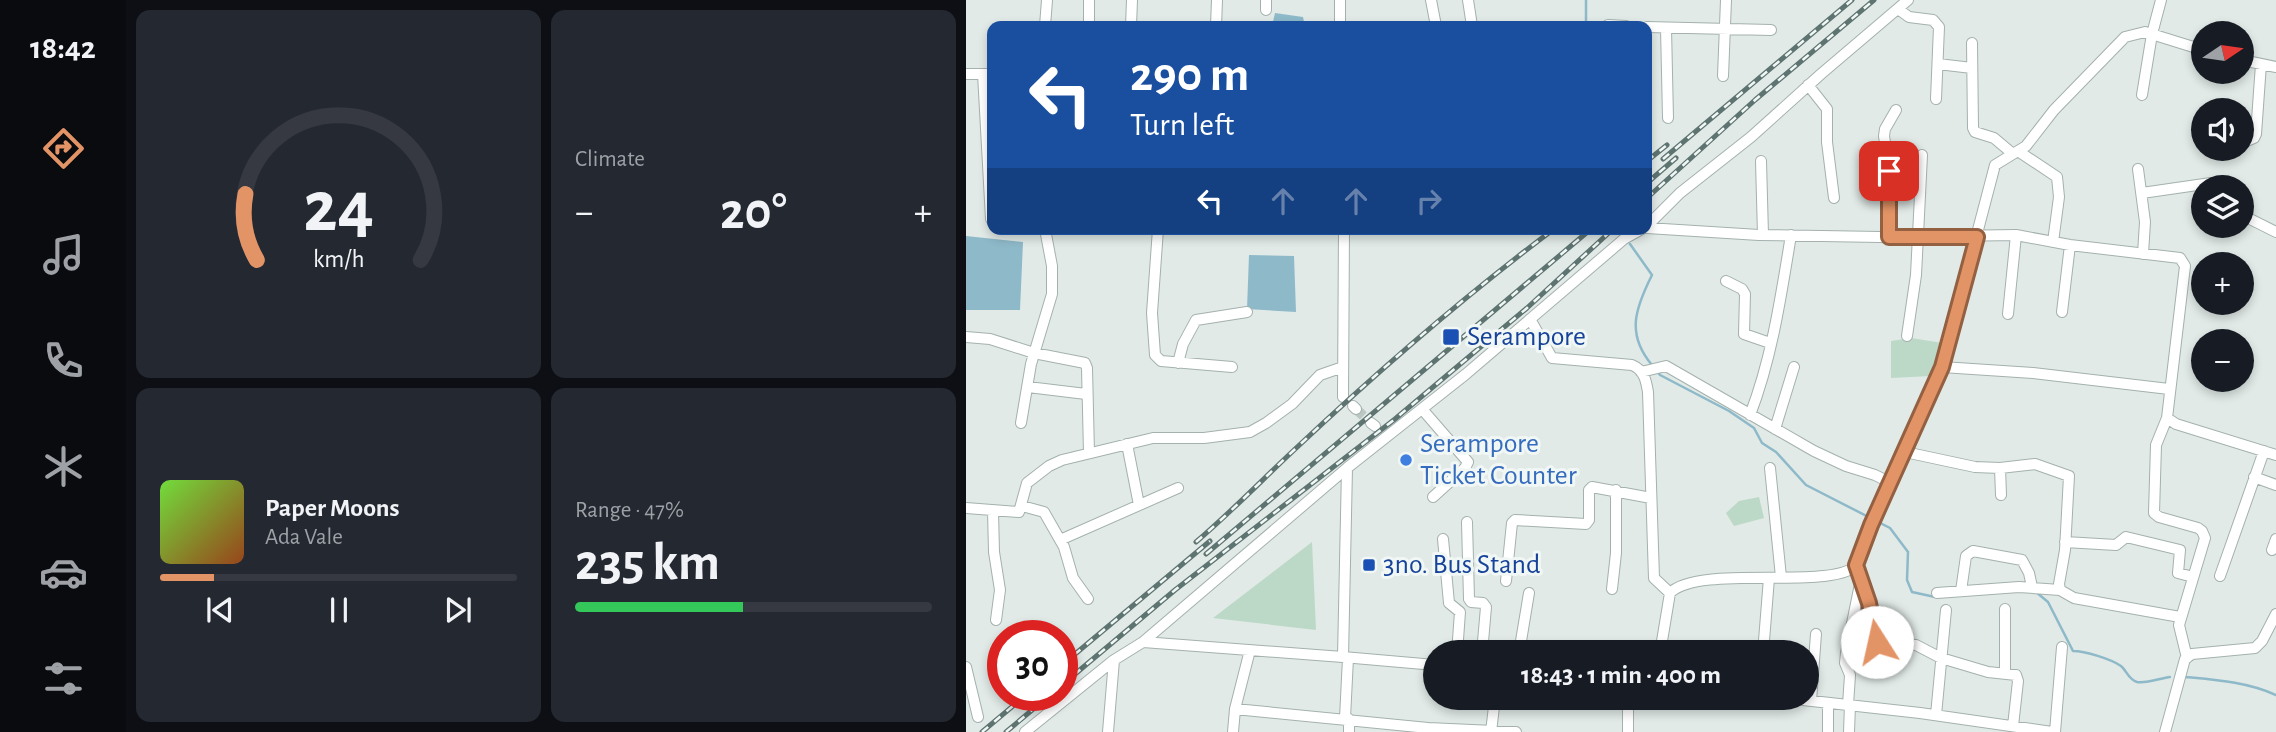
<!DOCTYPE html>
<meta charset="utf-8">
<style>
body{margin:0;font-family:"Alegreya Sans",sans-serif;background:#242831;color:#f1f3f6;height:100vh;display:flex;flex-direction:column;font-size:26px;white-space:nowrap}
*{box-sizing:border-box;margin:0}
p{font-size:23px;color:#9ea1a6}
.icon{flex:none;width:38px;height:38px;fill:none;stroke:currentColor;stroke-width:2;stroke-linecap:round;stroke-linejoin:round}
.map{position:relative;flex:1;overflow:hidden}
.sheet{display:flex;flex-direction:column;gap:10px;padding:10px;background:#0d0f14;width:840px}
.sheet>*{flex:none}
.guide{position:absolute;left:21px;top:21px;width:665px;height:214px;border-radius:14px;box-shadow:0 4px 10px #0003;background:#1a4fa0;color:#fff;overflow:hidden}
.needle{width:46px;rotate:77deg}
.controls{position:absolute;left:1225px;top:21px;display:grid;gap:14px}
.controls a{display:grid;place-items:center;width:63px;height:63px;border-radius:50%;background:#171b24;box-shadow:0 4px 10px #0003;font-size:35px}
.speed{position:absolute;left:21px;top:620px;display:flex;gap:14px;font-size:35px;font-weight:700;text-align:center}
.speed>*{display:grid;place-content:center;width:91px;height:91px;border-radius:50%;background:#171b24;box-shadow:0 4px 10px #0003;line-height:1}
.speed .limit{border:10px solid #d22;background:#fff;color:#111}
.pin{position:absolute;display:grid;place-items:center;width:60px;height:60px;color:#fff;margin:-30px;border-radius:14px;box-shadow:0 4px 10px #0006}
.me{position:absolute;width:77px;margin:-38px;rotate:350deg;stroke-linejoin:round;filter:drop-shadow(0 0 5px #0008)}
.turn{display:flex;align-items:center;gap:24px;height:147px;padding:0 28px;font-size:32px}
.turn .icon{width:91px;height:91px;stroke-width:2.5}
.turn b{display:block;font-size:49px;line-height:60px}
.lanes{display:flex;align-items:center;height:66px;padding:0 28px;background:#0003;justify-content:center;gap:35px;direction:ltr}
.lanes .off{opacity:.35}
.big{font-size:52px;font-weight:700;line-height:1.1}
.sheet .widget{flex:1;display:flex;flex-direction:column;justify-content:center;gap:10px;min-width:0;padding:0 24px;border-radius:14px;background:#242831}
.sheet .dial{align-items:center;gap:0}
.dial svg{height:182px;overflow:visible;fill:none;stroke:#363941;stroke-width:7;stroke-linecap:round;text-anchor:middle}
.dial text{fill:#f1f3f6;stroke:none}
.song{display:flex;align-items:center;gap:21px}
.cover{width:84px;height:84px;border-radius:10px;background:linear-gradient(135deg,hsl(100 70% 55%),hsl(20 70% 35%))}
.played{height:7px;border-radius:4px;background:linear-gradient(90deg,#e39466 15%,#363941 15%)}
.keys{display:flex;justify-content:space-around;direction:ltr}
.heat{display:flex;justify-content:space-between;align-items:center;font-size:38px;direction:ltr}
.charge{height:10px;border-radius:5px;background:linear-gradient(90deg,#34c759 47%,#363941 0)}
.sheet .tiles{flex:1;display:grid;gap:10px;grid-template-columns:repeat(2,1fr)}
.trip{position:absolute;left:457px;top:640px;width:396px;height:70px;border-radius:35px;background:#171b24;box-shadow:0 4px 10px #0003;font-weight:700;line-height:70px;text-align:center}
main{display:flex;flex:1;min-height:0}
.tab-bar{display:flex;flex-direction:column;width:126px;justify-content:space-around;align-items:center;background:#090b0e;color:#9ea1a6}
.tab-bar .icon{width:49px;height:49px}
.tab-bar .selected{color:#e39466}
.tab-bar b{font-size:32px;color:#f1f3f6}
.map>svg:first-child{display:block}
.park{fill:#bcd9c7}
.water{fill:#8eb9c9}
.lines{fill:none;stroke-linecap:round;stroke-linejoin:round}
.stream{stroke:#8eb9c9;stroke-width:2.5}
.minor-tunnel{stroke:#bbc7c3;stroke-width:10;stroke-dasharray:10 5;stroke-linecap:butt}
.minor-casing{stroke:#a4b1ae;stroke-width:12}
.minor{stroke:#fff;stroke-width:10}
.rail-casing{stroke:#5e7471;stroke-width:5}
.rail{stroke:#f1f7f5;stroke-width:2.5;stroke-dasharray:8;stroke-linecap:butt}
.route-casing{stroke:#946042;stroke-width:18}
.route{stroke:#e39466;stroke-width:12}
.transit-dot{fill:#1a4fb4;stroke:#f1f7f5;stroke-width:2.5}
.shop-dot{fill:#3f7fe0;stroke:#f1f7f5;stroke-width:2.5}
.labels{text-anchor:middle;dominant-baseline:central;stroke-width:6;stroke-linejoin:round;paint-order:stroke}
.transit-label{font-size:28px;fill:#164399;stroke:#f1f7f5;text-anchor:start}
.shop-label{font-size:28px;fill:#366cbe;stroke:#f1f7f5;text-anchor:start}
</style>
<main>
<nav class="tab-bar">
<b>18:42</b>
<svg class="icon selected" aria-label="directions" viewBox="0 0 24 24"><path d="M12 3l9 9-9 9-9-9zM9 14v-3h6M13 9l2 2-2 2"/></svg>
<svg class="icon" aria-label="music" viewBox="0 0 24 24"><path d="M9 18V5l10-2v13"/><circle cx="6" cy="18" r="3"/><circle cx="16" cy="16" r="3"/></svg>
<svg class="icon" aria-label="phone" viewBox="0 0 24 24"><path d="M5 4h4l2 5-3 2q2 4 5 5l2-3 5 2v4C11 20 4 13 5 4z"/></svg>
<svg class="icon" aria-label="climate" viewBox="0 0 24 24"><path d="M12 3v18M4 7l16 10M4 17L20 7"/></svg>
<svg class="icon" aria-label="car" viewBox="0 0 24 24"><path d="M5 17H2v-5l4-1 3-4h7l3 4 3 1v5h-3M9 17h6M6 11h13"/><circle cx="7" cy="17" r="2"/><circle cx="17" cy="17" r="2"/></svg>
<svg class="icon" aria-label="filters" viewBox="0 0 24 24"><path d="M4 7h16M4 17h16"/><circle cx="9" cy="7" r="2"/><circle cx="15" cy="17" r="2"/></svg>
</nav>
<section class="sheet">
<div class="tiles">
<div class="widget dial"><svg viewBox="0 0 100 80">
<path d="M14 69A42 42 0 1 1 86 69"/>
<path d="M14 69A42 42 0 0 1 9 40" stroke="#e39466"/>
<text x="50" y="56" font-size="32" font-weight="700">24</text>
<text x="50" y="72" font-size="11">km/h</text>
</svg></div>
<div class="widget"><p>Climate</p>
<div class="heat"><a>−</a><b class="big">20°</b><a>+</a></div>
</div>
<div class="widget">
<div class="song"><i class="cover"></i><div><b>Paper Moons</b><p>Ada Vale</p></div></div>
<div class="played"></div>
<div class="keys"><svg class="icon" aria-label="previous" viewBox="0 0 24 24"><path d="M18 5L8 12l10 7zM5 5v14"/></svg><svg class="icon" aria-label="pause" viewBox="0 0 24 24"><path d="M8 5v14M16 5v14"/></svg><svg class="icon" aria-label="next" viewBox="0 0 24 24"><path d="M6 5l10 7-10 7zM19 5v14"/></svg></div>
</div>
<div class="widget"><p>Range · 47%</p><b class="big">235 km</b><div class="charge"></div></div>
</div>
</section>
<div class="map">
<svg width="1310" height="732" viewBox="0 0 1310 732">
<rect width="100%" height="100%" fill="#e1eae7"/>
<path class="park" d="M945,338L983,344L965,376L925,378V341Z
M793,497L798,518L768,526L760,513L773,501Z
M346,542L350,630L247,618Z"/>
<path class="water" d="M309,13L337,17L339,26H306Z
M0,236L57,242L54,310H0Z
M283,255L328,256L330,312L281,309Z"/>
<g class="lines">
<path class="stream" d="M620,26V0
M664,244L686,275C669,309 660,334 686,365
M690,370L694,375L763,411L788,428L796,443L810,452L840,485L924,528L942,552L941,580L946,592L969,597
M1070,592L1082,602L1107,651C1119,651 1145,659 1155,666C1161,671 1162,679 1171,682C1180,684 1195,678 1204,677
M1219,677C1251,680 1281,682 1310,695"/>
<path class="minor-tunnel" d="M390,409L405,423"/>
<defs>
<path id="minor" d="M374,0V26
M465,0L470,26
M502,0L506,26
M932,9L943,17L967,20L973,27L970,99
M300,10V0
M642,25L660,26
M79,26L81,0
M123,26V1
M165,26L166,0
M250,26L251,0
M681,27L805,30
M700,28L702,118
M1006,43L1007,128L1009,132L1028,138L1047,154
M1276,60L1310,67
M972,64L1006,68
M0,74H26
M17,74L25,219
M757,76L760,0
M842,85L861,109V142L868,198
M1176,95L1186,34L1195,0
M1276,143L1288,138L1290,134L1295,64
M1052,151L1091,177L1093,197L1087,242
M795,161L797,235
M1172,169L1179,222L1177,254
M1176,193L1245,183L1248,187
M1276,215L1310,232
M681,226L714,193L785,137L855,74L942,0
M681,228L793,235L914,237L1050,235L1104,245L1214,258L1219,266L1201,418L1210,424L1310,455
M192,229L186,313L189,355L195,361L266,367
M923,237L922,191L924,176L918,136L919,129L930,110
M760,281L776,289L779,294L778,334L804,343
M1096,312L1104,245
M1042,314L1050,235
M564,319L586,358L666,365C678,370 680,380 682,392L688,578L704,593
M941,336L950,275L956,155
M0,337L24,339L68,353L119,363L121,368L123,453
M212,363L217,344L230,320L281,312
M675,372L700,366L848,451L880,466L909,475L925,483
M62,387L120,394
M1203,389L1067,373L976,367L1029,165L1060,146L1088,110L1159,37L1179,32L1237,50
M377,397L378,229
M387,406L390,409
M456,409L502,462L499,468L467,497
M784,415C806,358 815,296 825,235
M1201,418L1190,445L1188,513L1193,517L1232,528L1236,531L1239,538L1213,625L1221,658
M55,423L65,364L86,294V266L79,229
M405,423L409,426
M809,429L828,367
M161,444L173,505
M939,452L1009,467L1034,468
M804,468L815,577
M1288,477L1310,485
M1035,495L1034,468L1069,464L1103,476L1099,550L1093,584L1094,590L1108,598L1214,617
M56,506L78,512L98,547L107,578L122,599
M0,508L53,512L61,483L83,466L96,460L187,438H238L284,432L300,423L326,404L354,375L377,367
M27,511L28,552L34,590L30,620
M501,522L503,599L505,602L517,603L520,607L516,653
M477,539L483,603L494,612L491,653
M94,540L212,488
M1099,542L1150,545L1160,537L1214,550L1212,573L1227,577
M1306,550L1310,539
M890,565L903,603L910,642L950,645L975,658L1022,672L1050,675L1052,681L1047,726
M1254,576L1298,451
M540,581L546,523L549,520L620,524L623,520V490L626,487L685,498
M646,589L650,553V490
M995,591L1000,556L1007,551L1056,560L1063,573L1066,587
M971,593L1053,587L1094,590
M1039,609V674
M177,642L381,468
M553,653L563,593
M694,653L704,593C734,563 870,592 891,564C900,552 902,532 908,518C931,468 954,417 976,367
M797,653L803,578
M469,665L377,657L381,468L500,374L658,239L676,229
M0,667L12,717
M819,698L954,713L1086,732
M845,701L850,634
M882,705L884,675L879,663L880,653L895,579
M269,709L462,728L550,732
M970,715L980,610
M379,718L382,658
M383,719V732
M59,732L148,660L177,642L377,657
M142,732L148,660
M267,732L269,709L284,650
M525,732L529,698
M662,732V698
M862,732V703
M883,732L884,705
M1089,732L1096,647
M1199,732L1219,659L1226,654L1289,648L1296,641L1310,614"/>
</defs>
<use href="#minor" class="minor-casing"/>
<use href="#minor" class="minor"/>
<defs>
<path id="rail" d="M697,159L886,0
M681,161L701,145
M681,183L710,158
M681,198L789,100L908,0
M230,542C264,513 295,481 327,451C410,373 497,297 588,229
M240,554L625,229
M96,665L244,541
M96,685L209,590L429,419L561,308L647,229
M16,732L60,695
M40,732L84,695"/>
</defs>
<use href="#rail" class="rail-casing"/>
<use href="#rail" class="rail"/>
</g>
<g class="lines">
<defs>
<path id="route" d="M911,642L903,603L890,565L905,525L976,367L1011,237H923V171"/>
</defs>
<use href="#route" class="route-casing"/>
<use href="#route" class="route"/>
</g>
<g class="transit-dot">
<rect x="476" y="328" width="18" height="18" rx="3.5"/>
<rect x="396" y="558" width="14" height="14" rx="3.5"/>
</g>
<circle class="shop-dot" cx="440" cy="460" r="7"/>
<g class="labels">
<g class="transit-label">
<text x="501" y="337">Serampore</text>
<text x="417" y="565">3no. Bus Stand</text>
</g>
<g class="shop-label">
<text x="454" y="444">Serampore<tspan x="454" dy="32">Ticket Counter</tspan></text>
</g>
</g>
</svg>
<div class="controls">
<a><svg class="needle" viewBox="-14 -14 28 28"><path d="M0-13l5 13h-10z" fill="#e53935"/><path d="M0 13l5-13h-10z" fill="#9ea1a6"/></svg></a>
<a><svg class="icon" aria-label="sound" viewBox="0 0 24 24"><path d="M4 9h4l5-4v14l-5-4H4zM17 9q2 3 0 6"/></svg></a>
<a><svg class="icon" aria-label="layers" viewBox="0 0 24 24"><path d="M12 4l9 5-9 5-9-5zM3 14l9 5 9-5"/></svg></a>
<a>+</a>
<a>−</a>
</div>
<div class="speed"><div class="limit">30</div></div>
<div class="pin" style="left:923px;top:171px;background:#d93025"><svg class="icon" aria-label="arrive" viewBox="0 0 24 24"><path d="M6 21V4h12l-3 4 3 4H6"/></svg></div>
<svg class="me" style="left:911px;top:642px" viewBox="-20 -20 40 40"><circle r="19" fill="#fff"/><path d="M0-13L10 11 0 6-10 11z" fill="#e39466"/></svg>
<div class="trip">18:43 · 1 min · 400 m</div>
<div class="guide">
<div class="turn"><svg class="icon" aria-label="left" viewBox="0 0 24 24"><path d="M17 20v-9H6M10 6l-5 5 5 5"/></svg><div><b>290 m</b>Turn left</div></div>
<div class="lanes"><svg class="icon" aria-label="left" viewBox="0 0 24 24"><path d="M17 20v-9H6M10 6l-5 5 5 5"/></svg><svg class="icon off" aria-label="ahead" viewBox="0 0 24 24"><path d="M12 20V5M6 11l6-6 6 6"/></svg><svg class="icon off" aria-label="ahead" viewBox="0 0 24 24"><path d="M12 20V5M6 11l6-6 6 6"/></svg><svg class="icon off" aria-label="right" viewBox="0 0 24 24"><path d="M7 20v-9h11M14 6l5 5-5 5"/></svg></div>
</div>
</div>
</main>
